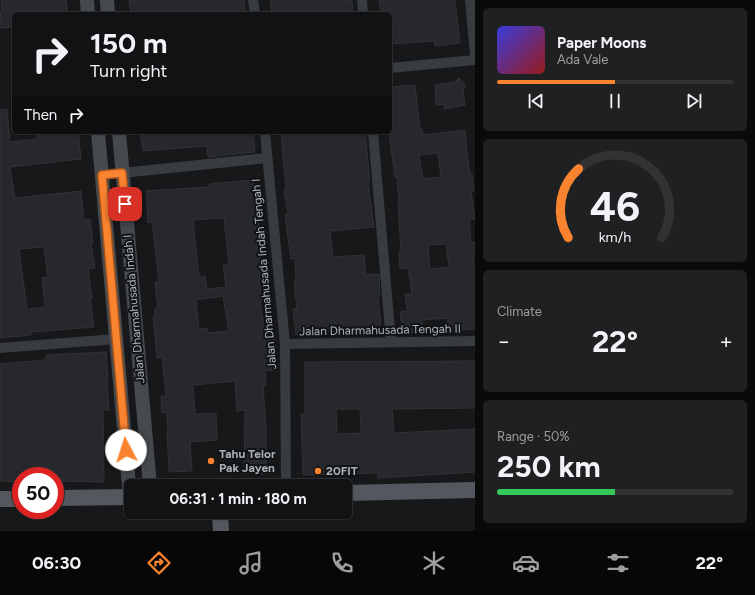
<!DOCTYPE html>
<meta charset="utf-8">
<style>
body{margin:0;font-family:Figtree,sans-serif;background:#1e2021;color:#f1f3f6;height:100vh;display:flex;flex-direction:column;font-size:15px;white-space:nowrap}
*{box-sizing:border-box;margin:0}
p{font-size:13px;color:#9c9ea0}
.icon{flex:none;width:22px;height:22px;fill:none;stroke:currentColor;stroke-width:2;stroke-linecap:round;stroke-linejoin:round}
.map{position:relative;flex:1;overflow:hidden}
.details{display:flex;flex-direction:column;gap:8px;padding:8px;background:#090a0a;width:280px}
.details>*{flex:none}
.guide{position:absolute;left:12px;top:12px;width:380px;height:122px;border-radius:6px;box-shadow:0 1px 3px #0004,0 0 0 1px #303233;background:#111213;color:#f1f3f6;overflow:hidden}
.speed{position:absolute;left:12px;top:467px;display:flex;gap:8px;font-size:20px;font-weight:700;text-align:center}
.speed>*{display:grid;place-content:center;width:52px;height:52px;border-radius:50%;background:#111213;box-shadow:0 1px 3px #0004,0 0 0 1px #303233;line-height:1}
.speed .limit{border:6px solid #d22;background:#fff;color:#111}
.pin{position:absolute;display:grid;place-items:center;width:34px;height:34px;color:#fff;margin:-17px;border-radius:8px;box-shadow:0 2px 6px #0006}
.me{position:absolute;width:44px;margin:-22px;rotate:355deg;stroke-linejoin:round;filter:drop-shadow(0 0 3px #0008)}
.turn{display:flex;align-items:center;gap:14px;height:84px;padding:0 12px;font-size:18px}
.turn .icon{width:52px;height:52px;stroke-width:2.5}
.turn b{display:block;font-size:28px;line-height:34px}
.then{display:flex;align-items:center;height:38px;padding:0 12px;background:#0003;gap:8px;font-size:15px}
.big{font-size:30px;font-weight:700;line-height:1.1}
.details .tile{flex:1;display:flex;flex-direction:column;justify-content:center;gap:6px;min-width:0;padding:0 14px;border-radius:6px;background:#1e2021}
.details .dial{align-items:center;gap:0}
.dial svg{height:104px;overflow:visible;fill:none;stroke:#303233;stroke-width:7;stroke-linecap:round;text-anchor:middle}
.dial text{fill:#f1f3f6;stroke:none}
.song{display:flex;align-items:center;gap:12px}
.cover{width:48px;height:48px;border-radius:6px;background:linear-gradient(135deg,hsl(240 70% 55%),hsl(0 70% 35%))}
.played{height:4px;border-radius:2px;background:linear-gradient(90deg,#fa832f 50%,#303233 50%)}
.keys{display:flex;justify-content:space-around;direction:ltr}
.heat{display:flex;justify-content:space-between;align-items:center;font-size:22px;direction:ltr}
.charge{height:6px;border-radius:3px;background:linear-gradient(90deg,#34c759 50%,#303233 0)}
.trip{position:absolute;left:124px;top:479px;width:228px;height:40px;border-radius:6px;background:#111213;box-shadow:0 1px 3px #0004,0 0 0 1px #303233;font-weight:700;line-height:40px;text-align:center}
.menu{display:flex;height:64px;justify-content:space-around;align-items:center;background:#070708;color:#9c9ea0}
.menu .icon{width:28px;height:28px}
.menu .on{color:#fa832f}
.menu b{font-size:18px;color:#f1f3f6}
main{display:flex;flex:1;min-height:0}
.map>svg:first-child{display:block}
.building{fill:#27282b;stroke:#313236;fill-rule:evenodd}
.lines{fill:none;stroke-linecap:round;stroke-linejoin:round}
.street{stroke:#383b3f;stroke-width:10}
.secondary{stroke:#464a4f;stroke-width:14}
.primary{stroke:#54585e;stroke-width:16}
.route-casing{stroke:#a2551f;stroke-width:10}
.route{stroke:#fa832f;stroke-width:7}
.poi-dot{fill:#fa832f;stroke:#121314;stroke-width:1.5}
.labels{text-anchor:middle;dominant-baseline:central;stroke-width:4;stroke-linejoin:round;paint-order:stroke}
.street-label{font-size:12px;fill:#a9b2ba;stroke:#121314}
.poi-label{font-size:12px;font-weight:bold;fill:#a9b2ba;stroke:#121314;text-anchor:start}
</style>
<main>
<div class="map">
<svg width="475" height="531" viewBox="0 0 475 531">
<rect width="100%" height="100%" fill="#171819"/>
<path class="building" d="M7,0H66L68,14H14V27L0,28V12H2L1,1Z
M129,0H244L245,14H131Z
M270,0H352L353,14H272Z
M379,0H455L460,43L435,46L434,41L390,44V14H381Z
M459,78L466,86L463,90L465,105L444,109V104L436,105L435,85L455,82Z
M415,85L420,129H422L423,135L465,130L467,152L470,174H472L474,191H471L475,219H469L471,242H475V256H473L475,274V329L448,331L447,318L422,320L423,332L403,334L400,312L407,311L405,294H412L408,268L400,269L399,252H401L398,203H399L397,177H395L389,133L393,132L390,110V87ZM438,153L441,177L423,179L419,155ZM446,244L449,267L430,269L428,245Z
M7,109L10,142L37,139L36,132H78L81,159L10,167L15,198L81,191L84,220L90,219L93,243H91L95,268L88,269L92,298H90L94,327L31,332V335L0,338V110ZM44,247L48,277L42,278L45,307L27,309L19,249Z
M140,132H253L255,152L208,157L207,146L143,151Z
M281,132H365L370,182H368L374,227L330,231L333,257L364,255L366,275L379,274L380,295H378L381,329L352,331L351,328L296,335L293,309H297L294,282H296L295,258L291,259L285,215L288,214L284,190H286Z
M253,180L257,218H258L262,253H259L263,279L259,280L262,302H260L265,332L274,331L277,370L265,371L266,385H263L266,428V474L244,473L245,410L237,411L235,381L193,385L195,414L216,413L217,440L190,442L192,471L169,472L167,432H168L167,412L162,413L161,396H166L162,357L157,358L153,316H155V309L158,308L155,282H159L152,222L148,223L146,191L209,187V184ZM224,218L229,264L223,265L226,287L207,289L205,276L199,277L193,220ZM223,296L229,331L208,333L207,328L199,329L196,300Z
M106,352L108,379H107L109,410H103L104,482L55,481V476H21V481H17V482L0,481V364L46,360V355Z
M475,361V408L392,409L394,433L475,429V472L378,478L377,473L303,475L301,414H305V362ZM336,409H360L361,433L337,434Z"/>
<g class="lines">
<path class="street" d="M253,0L255,14
M362,0L363,14
M470,0L475,54
M390,68L475,60
M265,132L285,344L286,486
M373,132L391,342
M102,175L267,158
M285,344L475,341
M0,348L116,339"/>
<path class="secondary" d="M87,0L88,14
M107,0L108,14
M98,132L130,497
M119,132L150,486"/>
<path class="primary" d="M345,493L475,490
M55,498L131,497
M0,499H21
M220,512L221,531"/>
</g>
<g class="lines">
<defs>
<path id="route" d="M125,204L122,173L102,175L126,450"/>
</defs>
<use href="#route" class="route-casing"/>
<use href="#route" class="route"/>
</g>
<g class="poi-dot">
<circle cx="211" cy="461" r="4"/>
<circle cx="318" cy="471" r="4"/>
</g>
<g class="labels">
<g class="street-label">
<text transform="translate(264 274) rotate(-95)">Jalan Dharmahusada Indah Tengah I</text>
<text transform="translate(134 309) rotate(-95)">Jalan Dharmahusada Indah I</text>
<text transform="translate(380 330) rotate(-1)">Jalan Dharmahusada Tengah II</text>
</g>
<g class="poi-label">
<text x="219" y="454">Tahu Telor<tspan x="219" dy="14">Pak Jayen</tspan></text>
<text x="326" y="471">20FIT</text>
</g>
</g>
</svg>
<div class="speed"><div class="limit">50</div></div>
<div class="pin" style="left:125px;top:204px;background:#d93025"><svg class="icon" aria-label="arrive" viewBox="0 0 24 24"><path d="M6 21V4h12l-3 4 3 4H6"/></svg></div>
<svg class="me" style="left:126px;top:450px" viewBox="-20 -20 40 40"><circle r="19" fill="#fff"/><path d="M0-13L10 11 0 6-10 11z" fill="#fa832f"/></svg>
<div class="trip">06:31 · 1 min · 180 m</div>
<div class="guide">
<div class="turn"><svg class="icon" aria-label="right" viewBox="0 0 24 24"><path d="M7 20v-9h11M14 6l5 5-5 5"/></svg><div><b>150 m</b>Turn right</div></div>
<div class="then">Then<svg class="icon" aria-label="right" viewBox="0 0 24 24"><path d="M7 20v-9h11M14 6l5 5-5 5"/></svg></div>
</div>
</div>
<section class="details">
<div class="tile">
<div class="song"><i class="cover"></i><div><b>Paper Moons</b><p>Ada Vale</p></div></div>
<div class="played"></div>
<div class="keys"><svg class="icon" aria-label="previous" viewBox="0 0 24 24"><path d="M18 5L8 12l10 7zM5 5v14"/></svg><svg class="icon" aria-label="pause" viewBox="0 0 24 24"><path d="M8 5v14M16 5v14"/></svg><svg class="icon" aria-label="next" viewBox="0 0 24 24"><path d="M6 5l10 7-10 7zM19 5v14"/></svg></div>
</div>
<div class="tile dial"><svg viewBox="0 0 100 80">
<path d="M14 69A42 42 0 1 1 86 69"/>
<path d="M14 69A42 42 0 0 1 22 16" stroke="#fa832f"/>
<text x="50" y="56" font-size="32" font-weight="700">46</text>
<text x="50" y="72" font-size="11">km/h</text>
</svg></div>
<div class="tile"><p>Climate</p>
<div class="heat"><a>−</a><b class="big">22°</b><a>+</a></div>
</div>
<div class="tile"><p>Range · 50%</p><b class="big">250 km</b><div class="charge"></div></div>
</section>
</main>
<nav class="menu">
<b>06:30</b>
<svg class="icon on" aria-label="directions" viewBox="0 0 24 24"><path d="M12 3l9 9-9 9-9-9zM9 14v-3h6M13 9l2 2-2 2"/></svg>
<svg class="icon" aria-label="music" viewBox="0 0 24 24"><path d="M9 18V5l10-2v13"/><circle cx="6" cy="18" r="3"/><circle cx="16" cy="16" r="3"/></svg>
<svg class="icon" aria-label="phone" viewBox="0 0 24 24"><path d="M5 4h4l2 5-3 2q2 4 5 5l2-3 5 2v4C11 20 4 13 5 4z"/></svg>
<svg class="icon" aria-label="climate" viewBox="0 0 24 24"><path d="M12 3v18M4 7l16 10M4 17L20 7"/></svg>
<svg class="icon" aria-label="car" viewBox="0 0 24 24"><path d="M5 17H2v-5l4-1 3-4h7l3 4 3 1v5h-3M9 17h6M6 11h13"/><circle cx="7" cy="17" r="2"/><circle cx="17" cy="17" r="2"/></svg>
<svg class="icon" aria-label="filters" viewBox="0 0 24 24"><path d="M4 7h16M4 17h16"/><circle cx="9" cy="7" r="2"/><circle cx="15" cy="17" r="2"/></svg>
<b>22°</b>
</nav>
